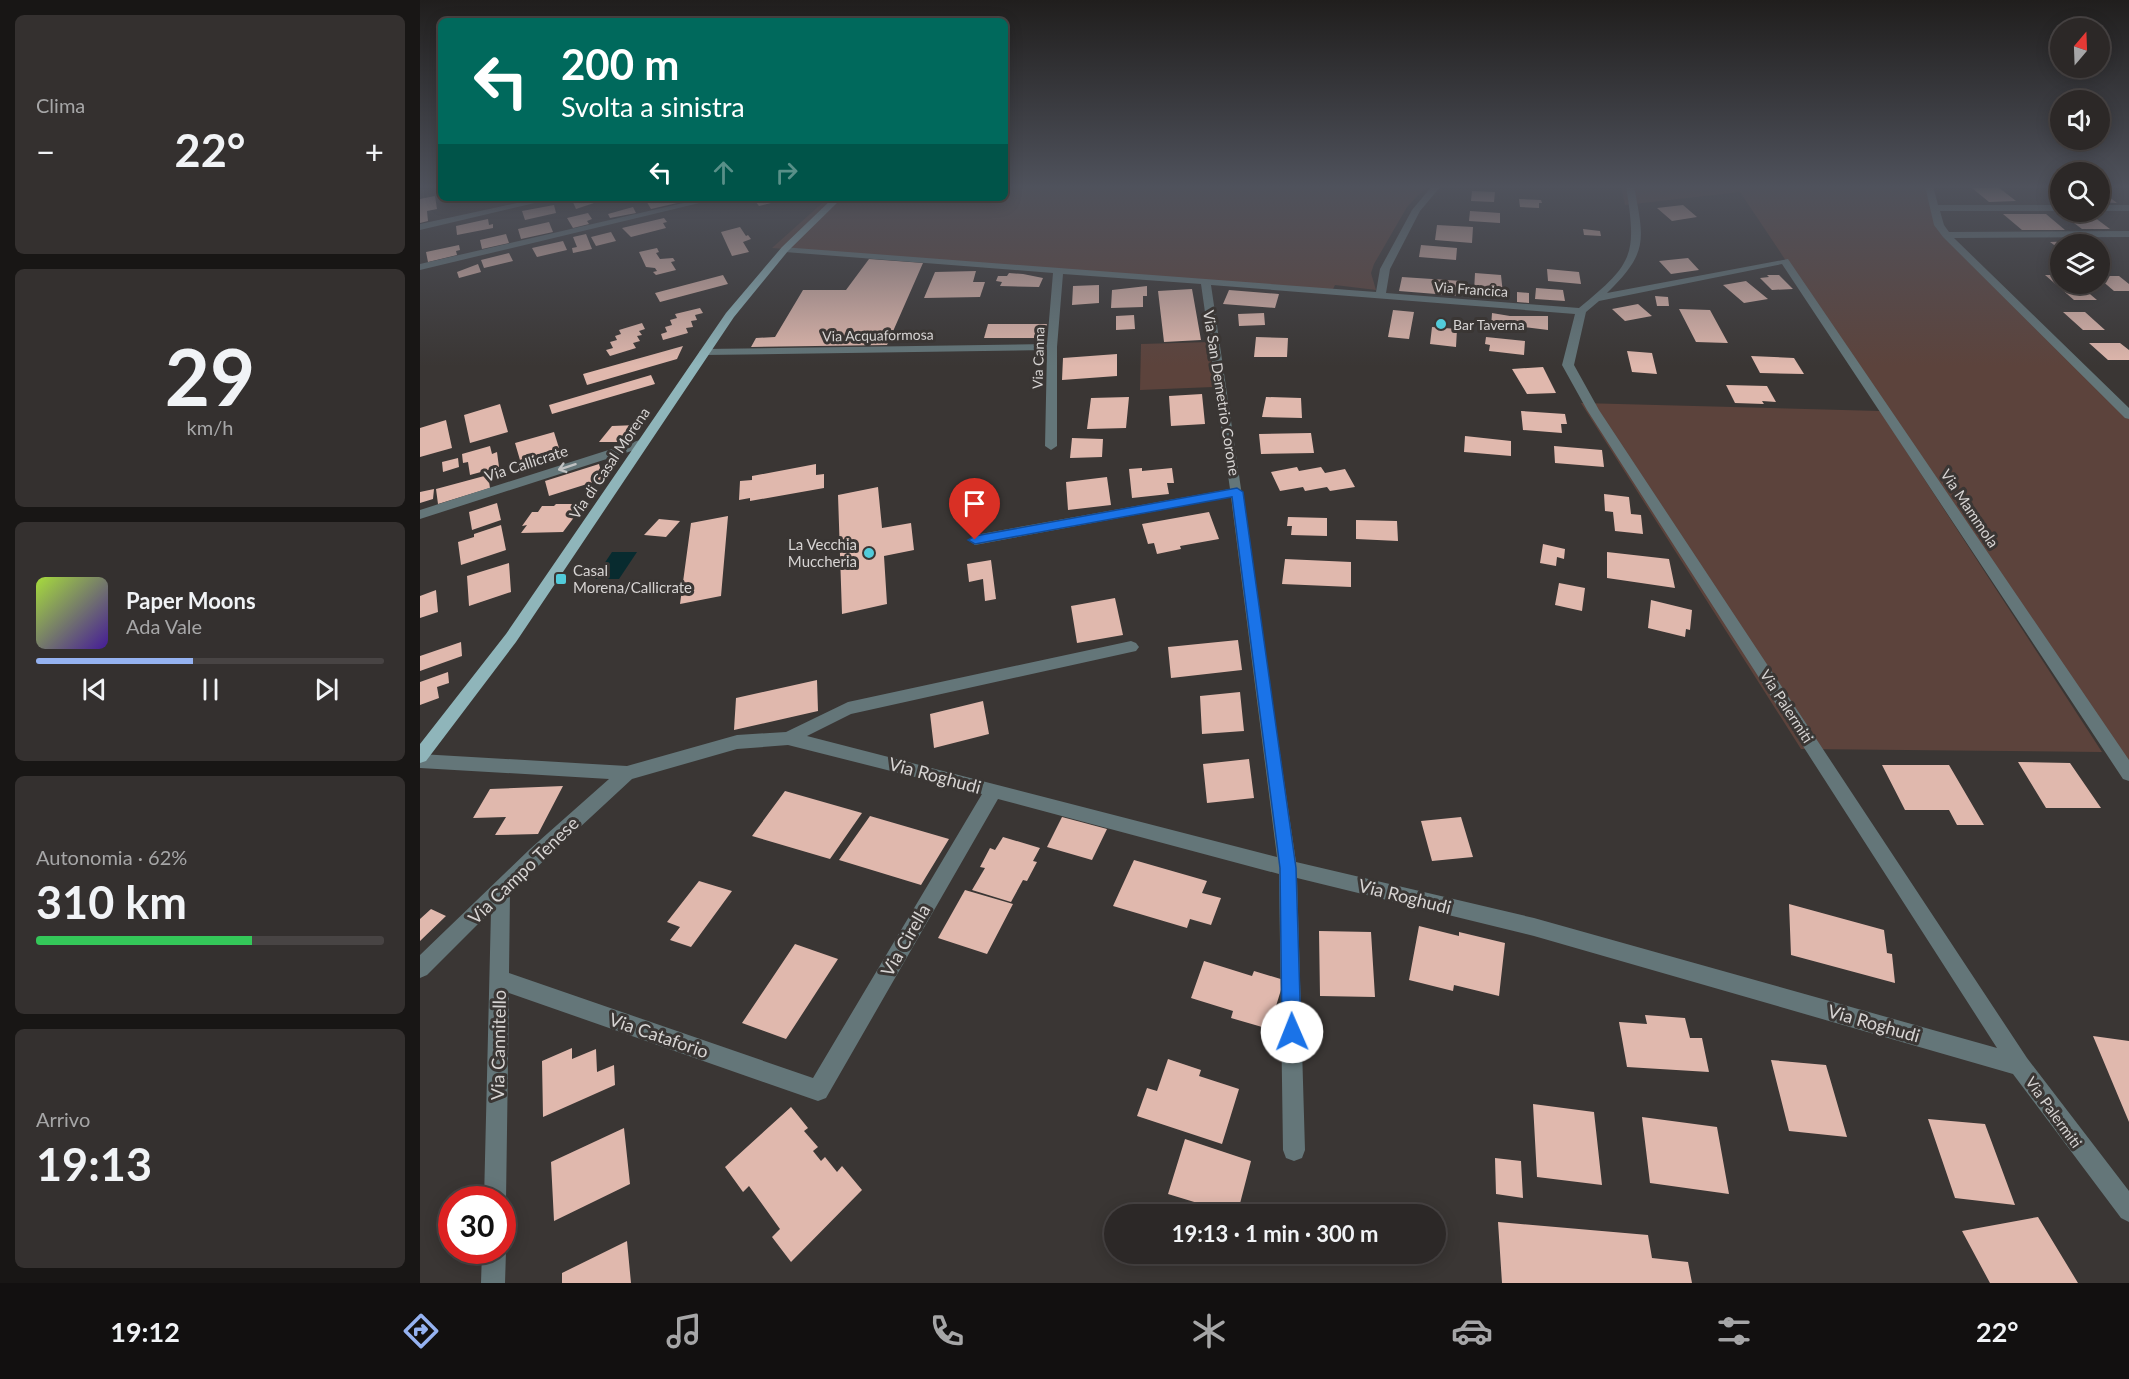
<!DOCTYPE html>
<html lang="it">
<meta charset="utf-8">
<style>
body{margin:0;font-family:Lato,sans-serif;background:#34302f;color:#f1f3f6;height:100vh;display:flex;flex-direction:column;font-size:22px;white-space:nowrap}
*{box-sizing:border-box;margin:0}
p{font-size:20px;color:#a6a6a7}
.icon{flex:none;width:33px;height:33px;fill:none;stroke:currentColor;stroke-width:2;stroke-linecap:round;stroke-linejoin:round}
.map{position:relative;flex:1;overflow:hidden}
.details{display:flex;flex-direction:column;gap:15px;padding:15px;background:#181615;width:420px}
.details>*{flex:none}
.banner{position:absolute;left:18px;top:18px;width:570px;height:183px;border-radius:9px;box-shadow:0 3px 15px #0003,0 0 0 2px #484444;background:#00695c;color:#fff;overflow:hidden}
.needle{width:39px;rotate:19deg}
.buttons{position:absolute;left:1630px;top:18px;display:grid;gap:12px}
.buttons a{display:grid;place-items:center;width:60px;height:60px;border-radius:50%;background:#2c2827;box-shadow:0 3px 15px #0003,0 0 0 2px #484444;font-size:30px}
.speed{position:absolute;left:18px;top:1186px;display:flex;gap:12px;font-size:30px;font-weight:700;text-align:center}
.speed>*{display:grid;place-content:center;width:78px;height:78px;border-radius:50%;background:#2c2827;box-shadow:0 3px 15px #0003,0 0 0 2px #484444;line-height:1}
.speed .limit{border:9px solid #d22;background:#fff;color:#111}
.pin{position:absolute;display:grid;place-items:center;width:51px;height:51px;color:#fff;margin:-62px -26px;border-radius:50% 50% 50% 0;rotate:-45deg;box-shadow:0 0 6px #0007}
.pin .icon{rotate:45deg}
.me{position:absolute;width:66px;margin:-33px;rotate:359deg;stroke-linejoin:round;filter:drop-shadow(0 0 4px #0008)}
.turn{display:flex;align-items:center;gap:21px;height:126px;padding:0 24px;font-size:27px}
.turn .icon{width:78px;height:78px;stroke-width:2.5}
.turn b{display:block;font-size:42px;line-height:51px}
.lanes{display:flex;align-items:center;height:57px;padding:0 24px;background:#0003;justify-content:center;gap:30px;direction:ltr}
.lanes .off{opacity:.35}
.big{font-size:45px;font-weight:700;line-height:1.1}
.details .tile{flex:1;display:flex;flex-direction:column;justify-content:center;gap:9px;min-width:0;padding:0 21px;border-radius:9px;background:#34302f}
.details .dial{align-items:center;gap:0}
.dial b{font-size:78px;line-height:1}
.song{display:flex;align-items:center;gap:18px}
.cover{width:72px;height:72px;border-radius:9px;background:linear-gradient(135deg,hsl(80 70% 55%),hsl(260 70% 35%))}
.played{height:6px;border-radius:3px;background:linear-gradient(90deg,#95b2f1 45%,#484444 45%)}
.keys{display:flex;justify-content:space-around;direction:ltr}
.heat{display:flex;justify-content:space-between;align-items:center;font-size:33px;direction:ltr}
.charge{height:9px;border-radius:4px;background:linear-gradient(90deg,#34c759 62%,#484444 0)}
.trip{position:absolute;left:684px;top:1204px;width:342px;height:60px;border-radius:30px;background:#2c2827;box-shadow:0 3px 15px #0003,0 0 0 2px #484444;font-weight:700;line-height:60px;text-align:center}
.menu{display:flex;height:96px;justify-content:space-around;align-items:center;background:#121010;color:#a6a6a7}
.menu .icon{width:42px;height:42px}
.menu .on{color:#95b2f1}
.menu b{font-size:27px;color:#f1f3f6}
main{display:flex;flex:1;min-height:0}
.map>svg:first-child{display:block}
.green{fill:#5c433c}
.water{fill:#082b2f}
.building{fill:#e0b8ad}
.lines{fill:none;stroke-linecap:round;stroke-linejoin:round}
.minor{fill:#647679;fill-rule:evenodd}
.major{fill:#8fb5ba;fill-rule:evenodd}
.oneway{stroke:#c0c1c1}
.route{fill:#1a73e8;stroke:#114b97;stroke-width:1.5}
.poi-dot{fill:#52cbda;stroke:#3a3634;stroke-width:2}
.labels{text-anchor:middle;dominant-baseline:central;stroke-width:6;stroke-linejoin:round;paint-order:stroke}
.far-street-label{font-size:14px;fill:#d7d4d3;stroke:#3a3634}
.far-poi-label{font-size:14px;fill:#d7d4d3;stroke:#3a3634;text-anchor:start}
.street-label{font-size:15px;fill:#d7d4d3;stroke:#3a3634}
.poi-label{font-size:15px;fill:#d7d4d3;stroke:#3a3634;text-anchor:end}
.near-street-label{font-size:18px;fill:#d7d4d3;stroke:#3a3634}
</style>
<main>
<section class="details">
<div class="tile"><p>Clima</p>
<div class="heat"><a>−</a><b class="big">22°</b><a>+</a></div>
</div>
<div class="tile dial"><b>29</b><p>km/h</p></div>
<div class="tile">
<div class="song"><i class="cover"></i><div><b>Paper Moons</b><p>Ada Vale</p></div></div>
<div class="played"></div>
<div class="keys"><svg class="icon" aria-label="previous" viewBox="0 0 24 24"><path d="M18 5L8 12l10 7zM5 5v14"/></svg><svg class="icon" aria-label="pause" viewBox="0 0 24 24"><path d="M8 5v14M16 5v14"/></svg><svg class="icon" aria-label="next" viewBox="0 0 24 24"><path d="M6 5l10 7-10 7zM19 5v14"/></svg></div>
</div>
<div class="tile"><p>Autonomia · 62%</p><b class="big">310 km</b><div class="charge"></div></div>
<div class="tile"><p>Arrivo</p><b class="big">19:13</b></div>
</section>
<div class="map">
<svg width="1709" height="1283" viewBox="0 0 1709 1283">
<rect width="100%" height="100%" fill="#3a3634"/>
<path class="green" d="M585,186H1007L987,207L954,264L951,273L956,290L915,285L912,291L352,248L408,198H585Z
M1201,186H1509L1519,225L1709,415V774L1320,192L1205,205Z
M790,342L793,387L720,390L721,344Z
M1161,403L1460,411L1682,752L1381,749Z"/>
<path class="water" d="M192,552H217L199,579H174Z"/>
<path class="building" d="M1578,187L1596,201L1569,202L1552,188Z
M1680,190L1697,203L1680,202Z
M1052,191L1075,192L1074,202L1051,201Z
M15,196L17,209L7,211L8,221L0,223V199Z
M160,198H172L174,203L156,209L152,200Z
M254,198L257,203L231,209L225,199Z
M333,198H367V199L339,206Z
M1099,199L1121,200L1122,203H1119V208L1100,207Z
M134,205L136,213L105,220L102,211Z
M1263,205L1277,217L1252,221L1237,208Z
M213,207L216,213L190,218L188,214Z
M1050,211L1080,213V223L1049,221Z
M168,213L172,219L167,221L169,224L153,228L147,218Z
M1583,214H1626L1645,230H1602Z
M1642,214H1670L1690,229H1662Z
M244,218L247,222L243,223L246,228L211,237L202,228Z
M68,219L69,225L73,224V228L37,235L36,226Z
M129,222L133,232L101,239L98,229Z
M1017,225L1053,227L1052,243L1015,240Z
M320,227L326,236L328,235L331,239L323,242L329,252L312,256L301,232Z
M1163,229L1180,231L1181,236L1164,235Z
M191,232L196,241L176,246L171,237Z
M86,234L89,243L62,249L60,240Z
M166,234L172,249L153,253L152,248L157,247L153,237Z
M143,241L147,250L117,257L112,248Z
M1657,241L1662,244H1641V250L1630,242Z
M39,245L40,250L36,251L37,255L8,262L6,252Z
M1001,245L1037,248L1036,260L999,257Z
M237,248L239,252L236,253L240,259L253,258L255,261L251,262L256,270L236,275L233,272L237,271L235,268L226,267L219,252Z
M89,253L93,261L64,268L61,260Z
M1268,258L1279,270L1251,274L1239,261Z
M449,259L503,263L467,345L331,347L336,338L355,337L383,290H426Z
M58,264L61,272L39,278L37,272Z
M1127,269L1159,272L1161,284L1128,281Z
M556,271L553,282H565L560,297L504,298L515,272Z
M589,273L603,274L623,278L619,287L580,286L582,282L576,281L578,276H587Z
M1055,273L1081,275L1083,294L1054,292Z
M303,275L308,284L240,302L235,293Z
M1347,275H1359L1373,289L1352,290L1340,278L1349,277Z
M1625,275H1641V284H1658L1677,300H1654Z
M1680,276H1699L1709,284V291H1694L1680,279Z
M982,277L1042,281L1041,296L979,291Z
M1326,281L1348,299L1324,303L1303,285Z
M679,285V303L652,305L653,286Z
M727,286V296H723V307L691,308L692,290Z
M1116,288L1143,290L1145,301L1115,299Z
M772,289L781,340L744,342L738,291Z
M809,290L859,294L855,308L803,304Z
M1097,292L1109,293V303L1097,302Z
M1235,296L1248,297L1249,306H1237Z
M1218,304L1232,316L1205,321L1192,309Z
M280,308L283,313L275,315L277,320L271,321L273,327L266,328L268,333L243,340L241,334L247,332L245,327L252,325L250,320L257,318L255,314Z
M1259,309L1290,310L1308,343L1276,342Z
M973,310L994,312L989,339L968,337Z
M1643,312H1665L1685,330H1663Z
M844,313L845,325L819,326L818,314Z
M1072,313L1090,316H1128V330L1081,324V329L1071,328Z
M714,315L715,329L696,330V316Z
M222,323L225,329L219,331L222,335L217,336L220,341L213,343L216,348L190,356L186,350L193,348L190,342L197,340L195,336L201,334L199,330Z
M568,324H627L623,338H564Z
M1012,327L1037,329L1036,347L1010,344Z
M836,337L868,338L867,357H834Z
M1066,337L1105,341L1104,355L1069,351L1070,345L1065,344Z
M1669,343H1700L1709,350V360H1688Z
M263,346L257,359L167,385L163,374Z
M1207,351L1232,353L1237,374L1212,372Z
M697,354V376L642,380L643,358Z
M1331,356L1374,358L1384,374L1340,373Z
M1123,367L1136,393L1107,394L1092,369Z
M231,375L235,384L132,414L129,405Z
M1306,385L1347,386L1356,402L1342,401L1344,404L1315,403Z
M782,394L785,424L751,426L749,396Z
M709,397L706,428L667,429L671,398Z
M846,397L881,398L882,418L842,417Z
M80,404L88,432L50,443L44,415Z
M1101,411L1145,414L1147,424H1141L1142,433L1103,430Z
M26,420L32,448L0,457V428Z
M217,425L205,442H179L192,426Z
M134,432L139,448L100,460L95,443Z
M891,433L894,453L841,454L839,434Z
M1045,436L1091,441V456L1044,452Z
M652,438L683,439L682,457L650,458Z
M70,446L72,454L77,452L79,467L50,475L48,462L43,463L42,454Z
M1134,446L1182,450L1184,467L1135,463Z
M38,458L39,467L23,472L22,462Z
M179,464L183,479L129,496L125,481Z
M396,464V475L404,474V488L330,501V498L319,500L320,481L332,480V476Z
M877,467L879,471L901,467L905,473L925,469L935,487L910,491L907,487L885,491L883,487L860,491L851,472Z
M722,468V471L752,468L754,483H747L749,494L712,498L709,469Z
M68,475L70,488L18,504L16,489Z
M687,477L691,505L648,510L646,482Z
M458,487L462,528L491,523L494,550L464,556L467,604L422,614L418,495Z
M14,489L13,499L0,503V492Z
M1184,494L1209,497L1211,514L1221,515L1223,534L1195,531L1193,512L1185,511Z
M77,503L81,520L52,530L49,512Z
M136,504H164L143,532L101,533L107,525L102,526L112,512H118L122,506H134Z
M789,512L799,539L760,546L761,549L737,554L734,543L728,544L722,524Z
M308,516L301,596L260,604L271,523Z
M868,517L907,518V536L871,535L872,526H867Z
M239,519L260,521L246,537L224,535Z
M936,520L977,521L978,541L936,539Z
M81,525L86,550L41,565L38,542L54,537V534Z
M1123,544L1145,549L1144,559L1137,557L1136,566L1120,563Z
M1187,552L1249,559L1255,588L1187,578Z
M865,559L931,562V587L862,584Z
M571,560L576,599L565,601L563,579L549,582L547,564Z
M89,563L91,592L49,606L47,576Z
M1139,583L1165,588L1162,611L1135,605Z
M16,590L18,612L0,618V596Z
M695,598L703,635L657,643L651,606Z
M1231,600L1272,610L1270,630L1266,629L1265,637L1228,628Z
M818,640L822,670L751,678L748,647Z
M41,642L42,656L0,671V656Z
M28,672L29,683L17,687L19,698L0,705V682Z
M397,680L398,711L314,730L316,698Z
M820,692L824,731L782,734L780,696Z
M563,701L569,734L514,748L510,714Z
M829,759L834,798L787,803L783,764Z
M1598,762L1650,763L1681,808H1626Z
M1462,765H1529L1564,825H1537L1529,810H1485Z
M143,786L118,834L75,835L86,817L53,818L70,789Z
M365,791L442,813L410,859L332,836Z
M450,816L529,839L501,885L419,860Z
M642,817L687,829L672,860L627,847Z
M1041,817L1053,857L1012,861L1001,821Z
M583,837L620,848L613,861L617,862L607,881L603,880L591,902L552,890L565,868L560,867L570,848L575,850Z
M714,860L787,881L782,893L801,898L791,925L770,919L767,928L693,906Z
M279,881L312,891L271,947L250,940L260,927L247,922Z
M545,890L593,904L567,954L518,938Z
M1369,904L1464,930L1467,953L1472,954L1475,983L1371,955Z
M11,909L26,916L0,941V919Z
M999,926L1039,936V932L1085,943L1079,996L1034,985L1033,991L989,980Z
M899,931L951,932L955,997L900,996Z
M375,944L418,959L366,1039L322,1023Z
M784,961L832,976L834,971L864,980L849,1029L811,1018L813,1011L771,998Z
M1225,1015L1265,1018L1270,1038H1282L1289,1072L1207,1067L1199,1022L1227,1024Z
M1673,1036L1709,1041V1122Z
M152,1048V1059L176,1049L177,1072L194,1065L195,1085L123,1117L122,1061Z
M748,1059L781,1070L779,1076L819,1089L802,1144L717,1116L727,1088L737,1091Z
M1351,1060L1406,1065L1427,1137L1369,1131Z
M1113,1104L1174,1112L1182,1185L1117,1177Z
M371,1107L388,1128L384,1131L398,1147L393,1151L401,1161L405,1157L417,1172L422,1166L442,1190L371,1262L352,1237L360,1229L329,1186L323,1192L305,1167Z
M1222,1117L1297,1127L1309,1194L1230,1183Z
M1508,1119L1565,1124L1595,1205L1535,1198Z
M204,1128L210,1184L134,1221L131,1162Z
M765,1139L831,1161L817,1215L748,1194Z
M1075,1158L1101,1161L1103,1198L1076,1194Z
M1618,1217L1658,1283H1570L1542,1231Z
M1078,1222L1228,1235L1232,1258L1268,1262L1272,1283H1082Z
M207,1241L211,1283H142V1273Z"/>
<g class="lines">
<path class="minor" d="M1012,186H1021L1000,211L970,269L966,293L1159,308C1214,263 1217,255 1206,186H1214C1224,240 1229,252 1187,293L1368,259L1709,760V781L1703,779L1362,264L1179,301L1166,312L1154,365L1179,410L1607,1058L1709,1191V1222L1701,1218L1593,1074L1114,936L877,878L885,1150L882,1158L874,1161L866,1158L863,1150L859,874L578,799L406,1098L398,1101L89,993L86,1200L82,1208V1200H64L71,911L7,975L0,978V955L110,849L189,779L0,768V754L207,766L317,735L366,732L428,702L711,641L716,643L719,647L716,651L431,714L387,736L857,857L811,497L555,545L548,540L555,535L810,489L781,284L643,274L637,347V446L631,450L625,446L627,350L284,355L279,352L284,349L627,344L633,273L365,252L362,251V247L956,292L960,269L992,210ZM791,285L1155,314L1142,365L1167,410L1577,1048L1114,918L876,862ZM368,745L562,794L393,1078L89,973L90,892L212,779L317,749Z
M1505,186H1513L1518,205H1641V211H1520L1524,225L1529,232L1709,231V237L1534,238L1709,408V419L1705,418L1523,237L1514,225Z
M120,198H136L0,230V224Z
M285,198H300L0,270V264Z
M1680,205H1709V211H1680Z
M223,439L229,443L227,446L0,519V510Z
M82,1243L86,1251L85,1283H61L62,1251H82Z"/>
<path class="major" d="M413,198H422L368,251L314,317L96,642L6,761L0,763V744L86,634L306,313L362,247Z"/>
</g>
<defs><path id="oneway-shaft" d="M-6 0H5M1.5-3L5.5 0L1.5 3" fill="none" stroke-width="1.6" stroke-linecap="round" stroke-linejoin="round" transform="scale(1.5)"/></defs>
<use class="oneway" href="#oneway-shaft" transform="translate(147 467) rotate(162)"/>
<linearGradient id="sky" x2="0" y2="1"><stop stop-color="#201e1d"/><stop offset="0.51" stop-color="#4f525c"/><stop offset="1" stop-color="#4f525c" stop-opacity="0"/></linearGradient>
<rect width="1709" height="366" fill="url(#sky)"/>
<path class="route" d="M817,488L823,492L876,868L881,1032L878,1039L872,1041L865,1039L862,1032L860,868L812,497L555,544L548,540L555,536Z"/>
<g class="poi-dot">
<circle cx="1021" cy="324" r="6"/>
<circle cx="449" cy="553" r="6"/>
<rect x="135" y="573" width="12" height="12" rx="3"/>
</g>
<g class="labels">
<g class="far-street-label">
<text transform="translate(1051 289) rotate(4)">Via Francica</text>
<text transform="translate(458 335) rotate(-1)">Via Acquaformosa</text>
<text transform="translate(618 358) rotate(-88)">Via Canna</text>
</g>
<g class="far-poi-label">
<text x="1033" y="324">Bar Taverna</text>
</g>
<g class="street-label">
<text transform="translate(802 393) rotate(81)">Via San Demetrio Corone</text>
<text transform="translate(106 463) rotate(-18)">Via Callicrate</text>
<text transform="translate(189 463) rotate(-56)">Via di Casal Morena</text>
<text transform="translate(1550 508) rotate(56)">Via Mammola</text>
<text transform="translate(1367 706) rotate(57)">Via Palermiti</text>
<text transform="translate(1634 1112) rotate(54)">Via Palermiti</text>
</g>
<g class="poi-label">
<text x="437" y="544">La Vecchia<tspan x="437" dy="17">Muccheria</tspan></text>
<text x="153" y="570" text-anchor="start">Casal<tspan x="153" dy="17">Morena/Callicrate</tspan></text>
</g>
<g class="near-street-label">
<text transform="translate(515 775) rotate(15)">Via Roghudi</text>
<text transform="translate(103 870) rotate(-44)">Via Campo Tenese</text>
<text transform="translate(985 896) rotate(14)">Via Roghudi</text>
<text transform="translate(485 940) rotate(-60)">Via Cirella</text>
<text transform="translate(1454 1023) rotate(16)">Via Roghudi</text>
<text transform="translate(239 1035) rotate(19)">Via Cataforio</text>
<text transform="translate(78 1045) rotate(-89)">Via Cannitello</text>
</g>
</g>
</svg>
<div class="buttons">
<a><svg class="needle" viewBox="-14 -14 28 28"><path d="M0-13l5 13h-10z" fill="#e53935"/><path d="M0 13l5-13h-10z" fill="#a6a6a7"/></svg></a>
<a><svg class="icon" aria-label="sound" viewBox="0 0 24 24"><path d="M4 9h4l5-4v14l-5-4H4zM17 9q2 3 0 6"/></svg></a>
<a><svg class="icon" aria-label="search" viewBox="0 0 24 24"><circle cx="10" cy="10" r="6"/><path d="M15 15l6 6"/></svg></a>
<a><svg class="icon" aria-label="layers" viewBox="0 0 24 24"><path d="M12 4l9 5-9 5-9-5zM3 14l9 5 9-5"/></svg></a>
</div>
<div class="speed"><div class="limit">30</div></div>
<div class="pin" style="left:555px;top:540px;background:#d93025"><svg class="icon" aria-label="arrive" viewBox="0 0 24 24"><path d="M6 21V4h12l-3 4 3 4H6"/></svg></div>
<svg class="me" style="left:872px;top:1032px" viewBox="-20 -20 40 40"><circle r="19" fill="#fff"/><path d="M0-13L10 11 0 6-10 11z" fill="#1a73e8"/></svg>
<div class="trip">19:13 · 1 min · 300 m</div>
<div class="banner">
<div class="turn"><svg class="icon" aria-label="left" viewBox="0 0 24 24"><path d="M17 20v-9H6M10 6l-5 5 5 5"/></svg><div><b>200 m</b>Svolta a sinistra</div></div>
<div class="lanes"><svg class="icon" aria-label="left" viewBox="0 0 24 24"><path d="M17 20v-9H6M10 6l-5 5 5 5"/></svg><svg class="icon off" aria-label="ahead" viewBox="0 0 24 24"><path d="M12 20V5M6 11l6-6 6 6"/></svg><svg class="icon off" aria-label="right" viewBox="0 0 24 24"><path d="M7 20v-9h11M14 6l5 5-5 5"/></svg></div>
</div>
</div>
</main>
<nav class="menu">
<b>19:12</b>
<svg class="icon on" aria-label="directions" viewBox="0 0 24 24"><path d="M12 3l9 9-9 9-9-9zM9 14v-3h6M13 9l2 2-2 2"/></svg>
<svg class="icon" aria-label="music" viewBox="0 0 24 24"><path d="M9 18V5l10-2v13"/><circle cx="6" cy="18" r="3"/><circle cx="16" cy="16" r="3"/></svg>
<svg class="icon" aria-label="phone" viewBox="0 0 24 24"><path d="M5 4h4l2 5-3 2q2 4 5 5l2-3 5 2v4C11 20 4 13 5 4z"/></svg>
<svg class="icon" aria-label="climate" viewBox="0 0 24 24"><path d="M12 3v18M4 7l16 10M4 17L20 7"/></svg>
<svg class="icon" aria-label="car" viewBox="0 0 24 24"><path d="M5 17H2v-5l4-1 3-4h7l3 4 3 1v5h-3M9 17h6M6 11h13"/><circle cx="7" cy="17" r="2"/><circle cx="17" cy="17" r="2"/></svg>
<svg class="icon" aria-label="filters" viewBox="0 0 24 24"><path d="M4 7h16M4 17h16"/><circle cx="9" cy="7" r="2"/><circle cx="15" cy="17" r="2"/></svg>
<b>22°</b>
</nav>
